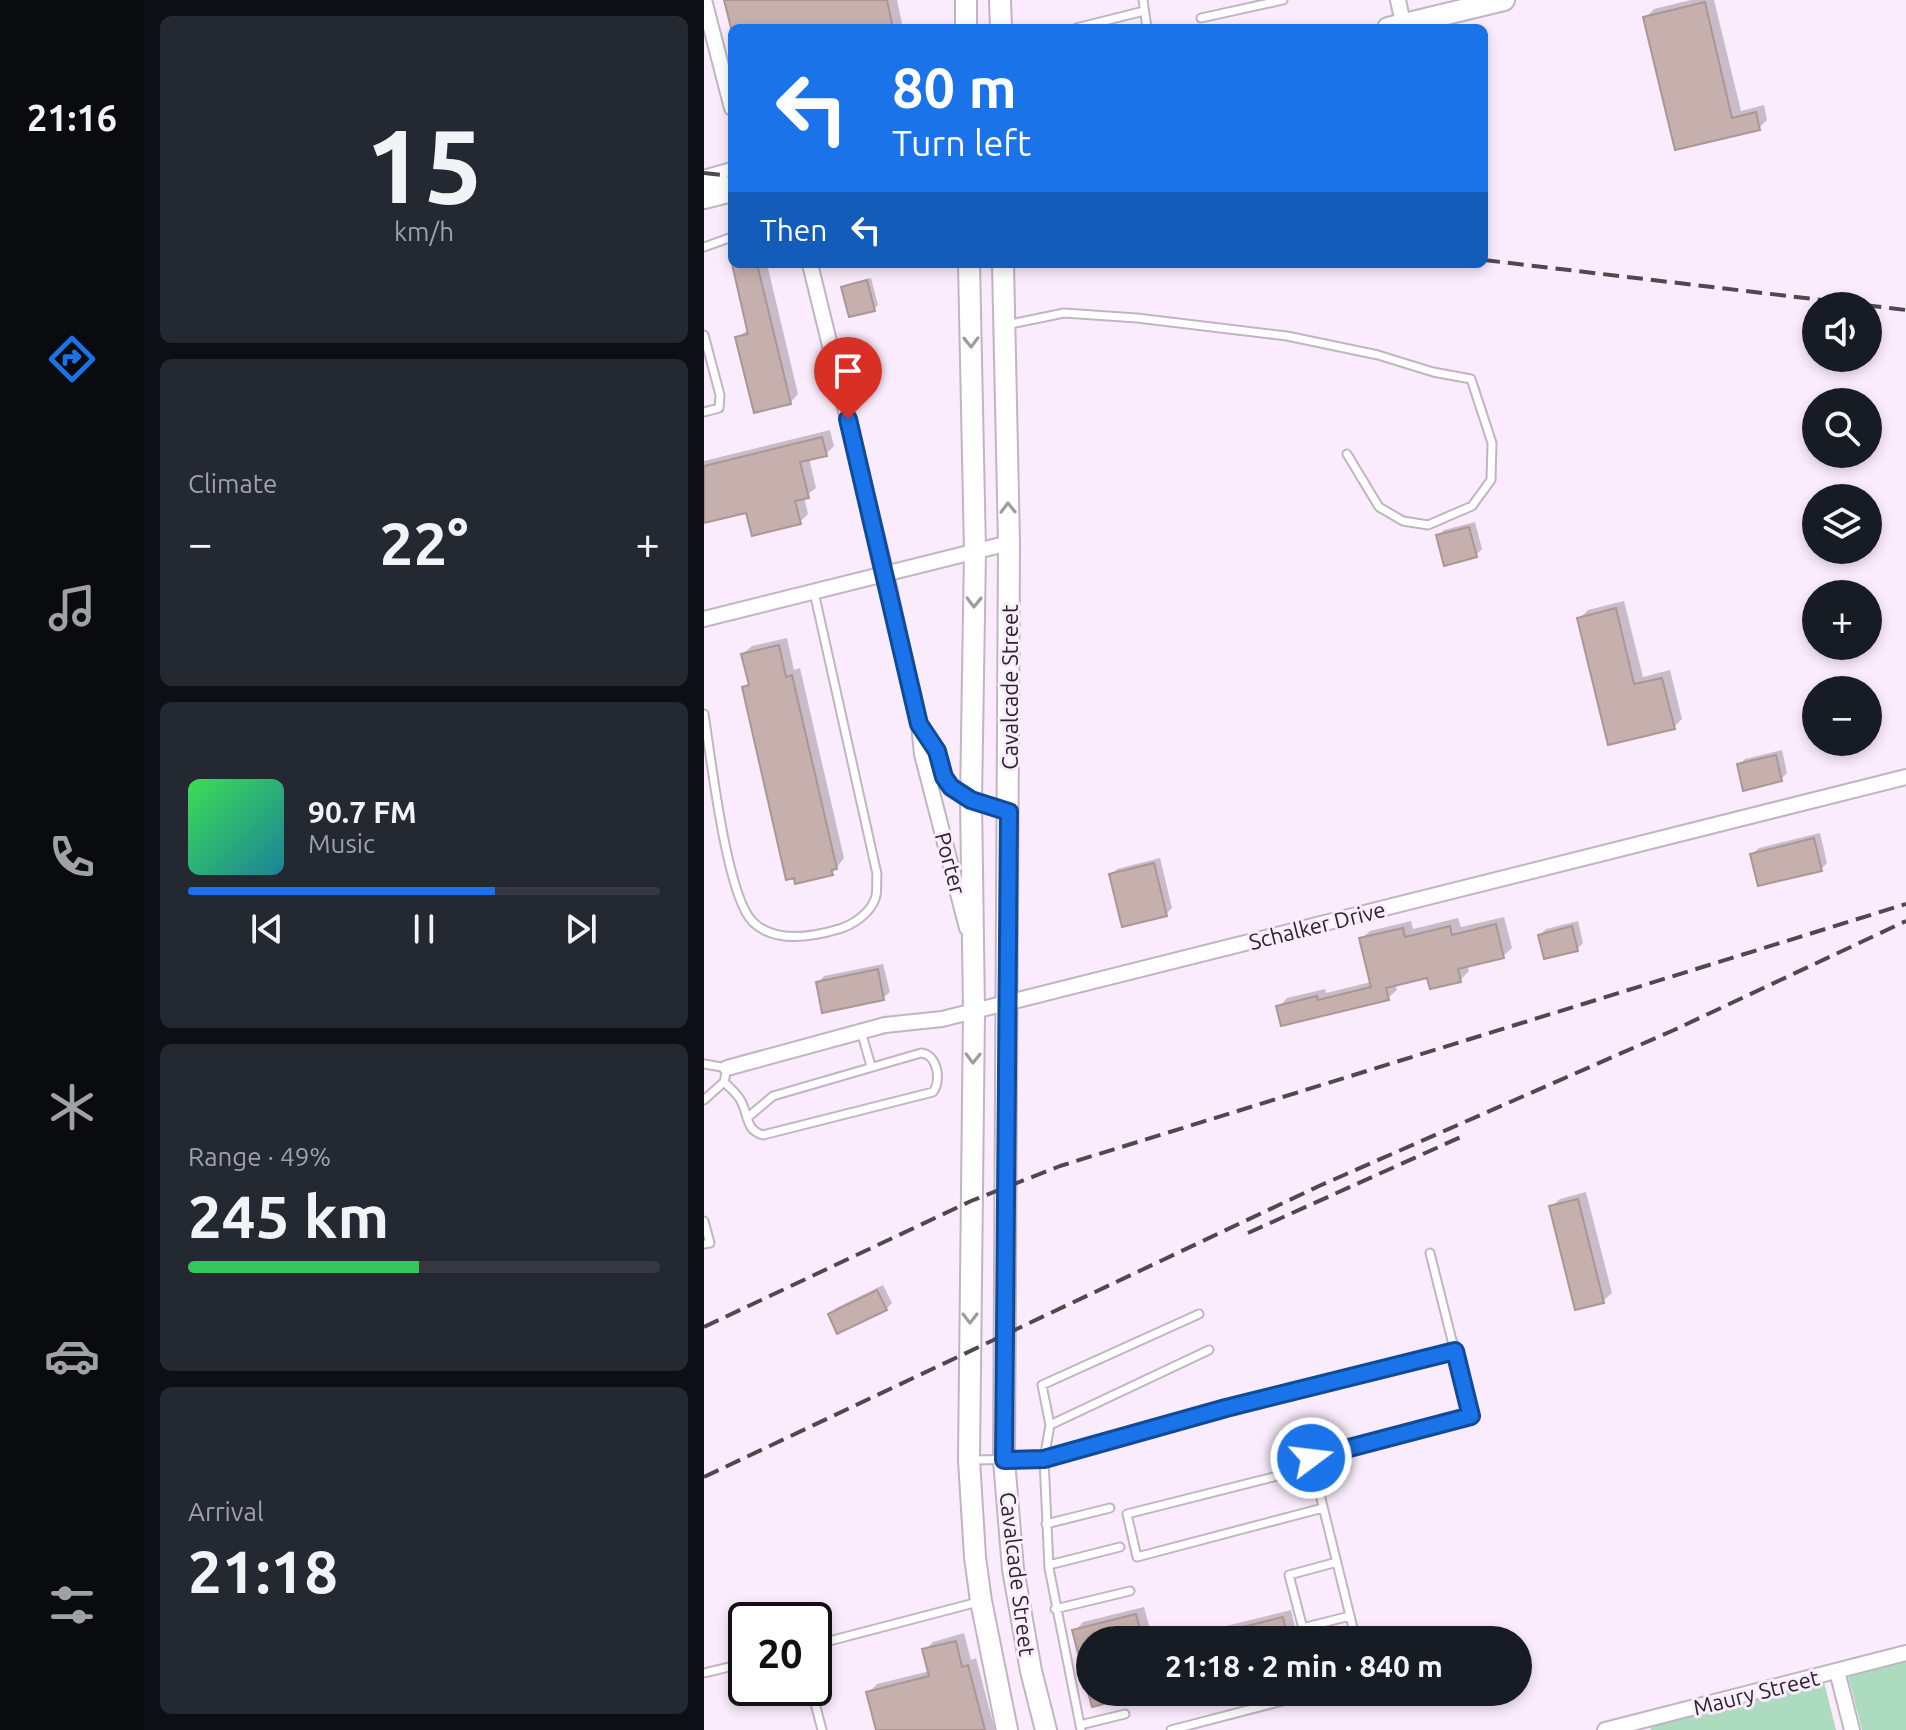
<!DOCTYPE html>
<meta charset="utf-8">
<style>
body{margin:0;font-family:Ubuntu,sans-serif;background:#242831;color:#f1f3f6;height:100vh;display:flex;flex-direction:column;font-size:30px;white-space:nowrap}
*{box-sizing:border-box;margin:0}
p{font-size:26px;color:#9ea1a6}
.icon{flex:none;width:44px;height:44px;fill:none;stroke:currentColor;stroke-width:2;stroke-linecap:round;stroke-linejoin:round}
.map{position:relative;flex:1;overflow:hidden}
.side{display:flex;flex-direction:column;gap:16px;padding:16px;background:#0d0f14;width:560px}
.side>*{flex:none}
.top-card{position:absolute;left:24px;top:24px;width:760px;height:244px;border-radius:12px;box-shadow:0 4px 12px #0003;background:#1a73e8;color:#fff;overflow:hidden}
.controls{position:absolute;left:1098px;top:292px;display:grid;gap:16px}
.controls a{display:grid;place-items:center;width:80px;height:80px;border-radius:50%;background:#171b24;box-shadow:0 4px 12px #0003;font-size:40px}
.speed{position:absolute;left:24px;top:1602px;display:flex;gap:16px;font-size:40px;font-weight:700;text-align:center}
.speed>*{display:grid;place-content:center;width:104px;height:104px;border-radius:50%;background:#171b24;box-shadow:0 4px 12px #0003;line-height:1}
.speed .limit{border:4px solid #111;border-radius:12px;background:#fff;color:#111}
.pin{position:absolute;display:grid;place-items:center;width:68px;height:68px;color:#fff;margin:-82px -34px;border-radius:50% 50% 50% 0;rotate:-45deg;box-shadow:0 0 8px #0007}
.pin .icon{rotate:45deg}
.me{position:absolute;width:88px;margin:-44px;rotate:75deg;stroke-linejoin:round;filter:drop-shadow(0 0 6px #0008)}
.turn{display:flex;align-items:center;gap:28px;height:168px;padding:0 32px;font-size:36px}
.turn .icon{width:104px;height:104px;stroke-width:2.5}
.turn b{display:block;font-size:56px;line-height:68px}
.then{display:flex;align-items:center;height:76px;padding:0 32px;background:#0003;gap:16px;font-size:30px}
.big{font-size:60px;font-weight:700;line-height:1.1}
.side .tile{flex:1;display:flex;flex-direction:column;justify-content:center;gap:12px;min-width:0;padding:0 28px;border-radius:12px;background:#242831}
.side .dial{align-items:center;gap:0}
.dial b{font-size:104px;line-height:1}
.song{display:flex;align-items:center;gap:24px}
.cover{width:96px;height:96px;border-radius:12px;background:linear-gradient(135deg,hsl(130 70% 55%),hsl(190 70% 35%))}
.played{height:8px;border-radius:4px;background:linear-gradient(90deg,#1a73e8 65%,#363941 65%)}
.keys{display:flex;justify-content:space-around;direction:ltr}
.heat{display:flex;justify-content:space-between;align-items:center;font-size:44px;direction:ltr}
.charge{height:12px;border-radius:6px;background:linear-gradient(90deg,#34c759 49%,#363941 0)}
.trip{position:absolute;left:372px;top:1626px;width:456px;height:80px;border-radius:40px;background:#171b24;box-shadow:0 4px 12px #0003;font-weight:700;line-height:80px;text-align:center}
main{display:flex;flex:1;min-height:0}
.tabs{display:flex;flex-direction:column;width:144px;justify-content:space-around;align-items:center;background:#090b0e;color:#9ea1a6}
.tabs .icon{width:56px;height:56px}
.tabs .current{color:#1a73e8}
.tabs b{font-size:36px;color:#f1f3f6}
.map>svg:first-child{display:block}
.green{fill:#acdbbf}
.shadow{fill:#0003}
.building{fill:#c6b0ad;stroke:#ab9693;stroke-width:2}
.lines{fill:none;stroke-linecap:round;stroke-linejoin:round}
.service-casing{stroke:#c1b4c3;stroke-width:11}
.minor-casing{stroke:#c1b4c3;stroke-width:18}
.secondary-casing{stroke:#c1b4c3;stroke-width:24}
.service{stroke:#fff;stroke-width:7}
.minor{stroke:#fff;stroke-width:14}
.secondary{stroke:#fff;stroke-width:20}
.rail{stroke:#4e484f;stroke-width:4;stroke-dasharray:16 8;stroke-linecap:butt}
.oneway{stroke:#9f9c9f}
.route-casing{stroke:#114b97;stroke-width:20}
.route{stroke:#1a73e8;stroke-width:14}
.labels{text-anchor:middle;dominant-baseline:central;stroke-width:6;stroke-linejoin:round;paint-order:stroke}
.street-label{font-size:22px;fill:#29242a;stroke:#faecfc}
</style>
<main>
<nav class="tabs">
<b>21:16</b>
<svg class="icon current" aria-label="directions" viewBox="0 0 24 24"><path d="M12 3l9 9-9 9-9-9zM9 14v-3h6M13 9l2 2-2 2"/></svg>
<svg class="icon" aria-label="music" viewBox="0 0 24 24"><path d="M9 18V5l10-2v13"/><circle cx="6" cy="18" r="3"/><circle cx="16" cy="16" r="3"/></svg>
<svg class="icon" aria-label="phone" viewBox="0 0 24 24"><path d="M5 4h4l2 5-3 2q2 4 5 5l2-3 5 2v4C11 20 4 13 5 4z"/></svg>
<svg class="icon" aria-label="climate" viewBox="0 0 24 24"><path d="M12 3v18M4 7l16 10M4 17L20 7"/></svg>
<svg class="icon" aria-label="car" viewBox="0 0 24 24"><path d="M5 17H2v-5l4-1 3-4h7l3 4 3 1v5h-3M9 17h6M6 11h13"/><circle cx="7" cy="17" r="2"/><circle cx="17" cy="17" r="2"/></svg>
<svg class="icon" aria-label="filters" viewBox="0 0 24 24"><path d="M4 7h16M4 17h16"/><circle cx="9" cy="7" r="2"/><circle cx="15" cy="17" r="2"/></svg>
</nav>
<section class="side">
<div class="tile dial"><b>15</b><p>km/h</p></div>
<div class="tile"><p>Climate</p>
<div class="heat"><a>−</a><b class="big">22°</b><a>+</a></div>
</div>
<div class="tile">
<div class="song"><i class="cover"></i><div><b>90.7 FM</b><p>Music</p></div></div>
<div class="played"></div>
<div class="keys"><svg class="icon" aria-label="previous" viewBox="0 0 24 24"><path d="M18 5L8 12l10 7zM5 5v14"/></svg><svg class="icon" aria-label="pause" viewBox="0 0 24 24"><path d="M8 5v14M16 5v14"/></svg><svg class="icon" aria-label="next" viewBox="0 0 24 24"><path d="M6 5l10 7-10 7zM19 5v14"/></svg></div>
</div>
<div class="tile"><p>Range · 49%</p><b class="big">245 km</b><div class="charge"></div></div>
<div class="tile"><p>Arrival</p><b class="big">21:18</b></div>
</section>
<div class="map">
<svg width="1202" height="1730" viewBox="0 0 1202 1730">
<rect width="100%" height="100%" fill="#faecfc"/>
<path class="green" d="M1202,1661V1730H1158L1144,1676Z
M1120,1682L1132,1730H947L946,1727Z"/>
<path class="shadow" d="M22,0H193L199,28H29Z
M987,0H1010L1037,111L1060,105L1063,120L1055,128L973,148L941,18L950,9Z
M30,264H63L94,394L86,403L33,338L45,329Z
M167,278L174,305L170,309L139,287L143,284Z
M126,430L130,446L122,454L105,458L112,488L100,497L104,514L96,522L44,511L0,521V461Z
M771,522L778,549L772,555L734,536L740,530Z
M920,601L939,677L966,670L978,719L970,727L906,743L876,618L884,610Z
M83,638L90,670L96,668L140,858L128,874L40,687L46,682L39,654L48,646Z
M1078,750L1083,773L1077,779L1035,765L1041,759Z
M1116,833L1123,863L1117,869L1048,854L1055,848Z
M456,858L468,908L462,914L407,875L413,869Z
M800,917L808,948L799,956L763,965L765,971L756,980L724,976L691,984L693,990L684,998L575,1007L583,998L621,989L622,993L667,982L657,939L666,931L707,921L709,929L754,918L757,927Z
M874,921L879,943L873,949L836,935L842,929Z
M179,964L186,992L179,998L114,983L120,976Z
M882,1192L908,1293L899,1301L847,1207L856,1199Z
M179,1285L188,1303L182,1309L126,1314L132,1308Z
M440,1607L449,1640H386V1692H439L389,1704L371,1631L379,1622Z
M587,1610L594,1640H465Z
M260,1633L267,1660L272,1658L291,1730H174L164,1693L173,1684L226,1671L221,1650L229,1642Z"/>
<path class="building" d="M20,0H183L189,28H27Z
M1001,2L1028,118L1052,112L1056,130L971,150L939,17Z
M28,264H53L87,404L50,413L31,337L44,334Z
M163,280L171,311L145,317L137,287Z
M118,437L123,456L96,462L105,498L91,501L97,524L48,536L42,513L0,523V466Z
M765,527L773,557L740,566L732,535Z
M912,608L930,684L958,678L971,729L904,745L873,618Z
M75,645L82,677L88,675L133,869L127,870L129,875L91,884L90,878L82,880L38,687L45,685L37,654Z
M1072,755L1078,781L1039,791L1033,764Z
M1110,838L1118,871L1054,886L1046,854Z
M450,863L463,916L418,927L405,874Z
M792,924L800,958L754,969L757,982L726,989L723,978L682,988L685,1000L577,1026L572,1006L613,996L614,1000L667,987L655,938L699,928L701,937L746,926L748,935Z
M868,926L874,951L840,959L834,935Z
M174,969L180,1000L118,1013L112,982Z
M874,1199L900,1303L871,1310L845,1206Z
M173,1290L183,1310L133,1334L124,1314Z
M432,1614L439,1640H386V1684H382L368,1630Z
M579,1617L584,1640H504L503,1636Z
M252,1641L258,1667L264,1665L281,1730H172L162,1692L225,1676L218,1649Z
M384,1692H430V1696L388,1707Z"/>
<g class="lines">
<defs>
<path id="service" d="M439,0L443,28
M497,18L579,0
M372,28L440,11
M0,247L28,237
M302,325L360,313L433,318L583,336L674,355L729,372L767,379L788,443L787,480L768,506L724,525L699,521L675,507L643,454
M0,335L16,395L15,408L0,412
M0,714C7,757 22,893 48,921C70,944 108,937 135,929C149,925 166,913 171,899C174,892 172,882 173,874L110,592
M157,1031L167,1066
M0,1064L23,1068L20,1082L0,1100
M20,1082C26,1088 35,1095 38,1103C45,1118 42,1130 59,1135L229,1092C238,1080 233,1054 217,1053L69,1096L43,1118
M0,1221L6,1243L0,1244
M346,1425L505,1350
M267,1460L340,1459L522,1408L751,1351
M609,1467L423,1514L433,1557L619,1508
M342,1524L406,1508
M345,1565L416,1547
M351,1609L426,1591
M598,1628L646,1616
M602,1640L585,1575L633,1562
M652,1640L607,1458L767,1416L726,1253
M110,1645L274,1602
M0,1673L42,1663
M107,1688L118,1730
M376,1725L421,1714
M377,1730L345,1568L340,1459L346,1425L338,1385L495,1314
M467,1730L613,1692"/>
<path id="minor" d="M0,0L28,108
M694,0L700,28
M106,264L182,574L215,724L218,754L263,928
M0,619L305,543
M217,727L233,751L240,777L247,787L267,800L305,812
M23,1068L181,1025L238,1019L322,998L1202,777
M1133,1671L1148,1730
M901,1730L1202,1653"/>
<path id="secondary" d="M296,0L297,28
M262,28V0
M684,28L800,0
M0,181L28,173
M0,198L28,191
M265,264L271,551L267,800L270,1011L265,1460L271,1557L277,1601L303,1730
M299,264L305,543L300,1460L309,1569L327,1671L342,1730"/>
</defs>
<use href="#service" class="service-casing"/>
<use href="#minor" class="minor-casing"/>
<use href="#secondary" class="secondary-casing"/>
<use href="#service" class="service"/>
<use href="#minor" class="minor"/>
<use href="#secondary" class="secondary"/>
<path class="rail" d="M0,173L28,176
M780,260L1202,310
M544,1233L759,1136
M0,1327L267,1201L356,1166L1202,904
M0,1477L615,1186L970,1030L1202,921"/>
</g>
<defs><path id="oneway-chevron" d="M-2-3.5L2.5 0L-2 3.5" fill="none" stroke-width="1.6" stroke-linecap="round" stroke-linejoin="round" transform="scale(2)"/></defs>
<g class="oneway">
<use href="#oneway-chevron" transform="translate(267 342) rotate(89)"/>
<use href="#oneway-chevron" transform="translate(304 508) rotate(-91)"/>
<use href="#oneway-chevron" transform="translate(270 602) rotate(91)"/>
<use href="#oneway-chevron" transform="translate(269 1058) rotate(91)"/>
<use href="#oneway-chevron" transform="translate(266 1318) rotate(90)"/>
</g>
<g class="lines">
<defs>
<path id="route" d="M144,419L215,724L233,751L240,777L247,787L267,800L305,812L300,1460L340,1459L522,1408L751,1351L767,1416L607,1458"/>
</defs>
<use href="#route" class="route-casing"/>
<use href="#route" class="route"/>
</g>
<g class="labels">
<g class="street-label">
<text transform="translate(305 687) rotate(-90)">Cavalcade Street</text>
<text transform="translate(247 863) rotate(75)">Porter</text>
<text transform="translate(613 925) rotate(-14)">Schalker Drive</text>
<text transform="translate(314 1574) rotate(83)">Cavalcade Street</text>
<text transform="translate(1052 1692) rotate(-14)">Maury Street</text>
</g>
</g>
</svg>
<div class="controls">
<a><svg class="icon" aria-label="sound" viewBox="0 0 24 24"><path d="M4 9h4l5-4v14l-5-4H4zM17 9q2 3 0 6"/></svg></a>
<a><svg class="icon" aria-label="search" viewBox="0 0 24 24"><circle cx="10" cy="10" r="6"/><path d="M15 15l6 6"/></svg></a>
<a><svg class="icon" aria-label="layers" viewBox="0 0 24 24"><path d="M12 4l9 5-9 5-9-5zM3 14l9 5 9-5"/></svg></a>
<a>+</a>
<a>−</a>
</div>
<div class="speed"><div class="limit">20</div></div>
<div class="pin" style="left:144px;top:419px;background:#d93025"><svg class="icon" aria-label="arrive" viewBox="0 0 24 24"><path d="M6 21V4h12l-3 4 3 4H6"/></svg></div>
<svg class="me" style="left:607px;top:1458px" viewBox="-20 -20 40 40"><circle r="17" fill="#1a73e8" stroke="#fff" stroke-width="3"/><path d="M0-11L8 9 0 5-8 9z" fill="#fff"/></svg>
<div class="trip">21:18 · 2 min · 840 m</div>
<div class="top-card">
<div class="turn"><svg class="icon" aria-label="left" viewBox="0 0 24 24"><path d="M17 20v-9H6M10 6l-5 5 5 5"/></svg><div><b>80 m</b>Turn left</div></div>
<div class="then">Then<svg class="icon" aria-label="left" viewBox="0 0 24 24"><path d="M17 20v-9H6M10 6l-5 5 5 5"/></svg></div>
</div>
</div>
</main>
